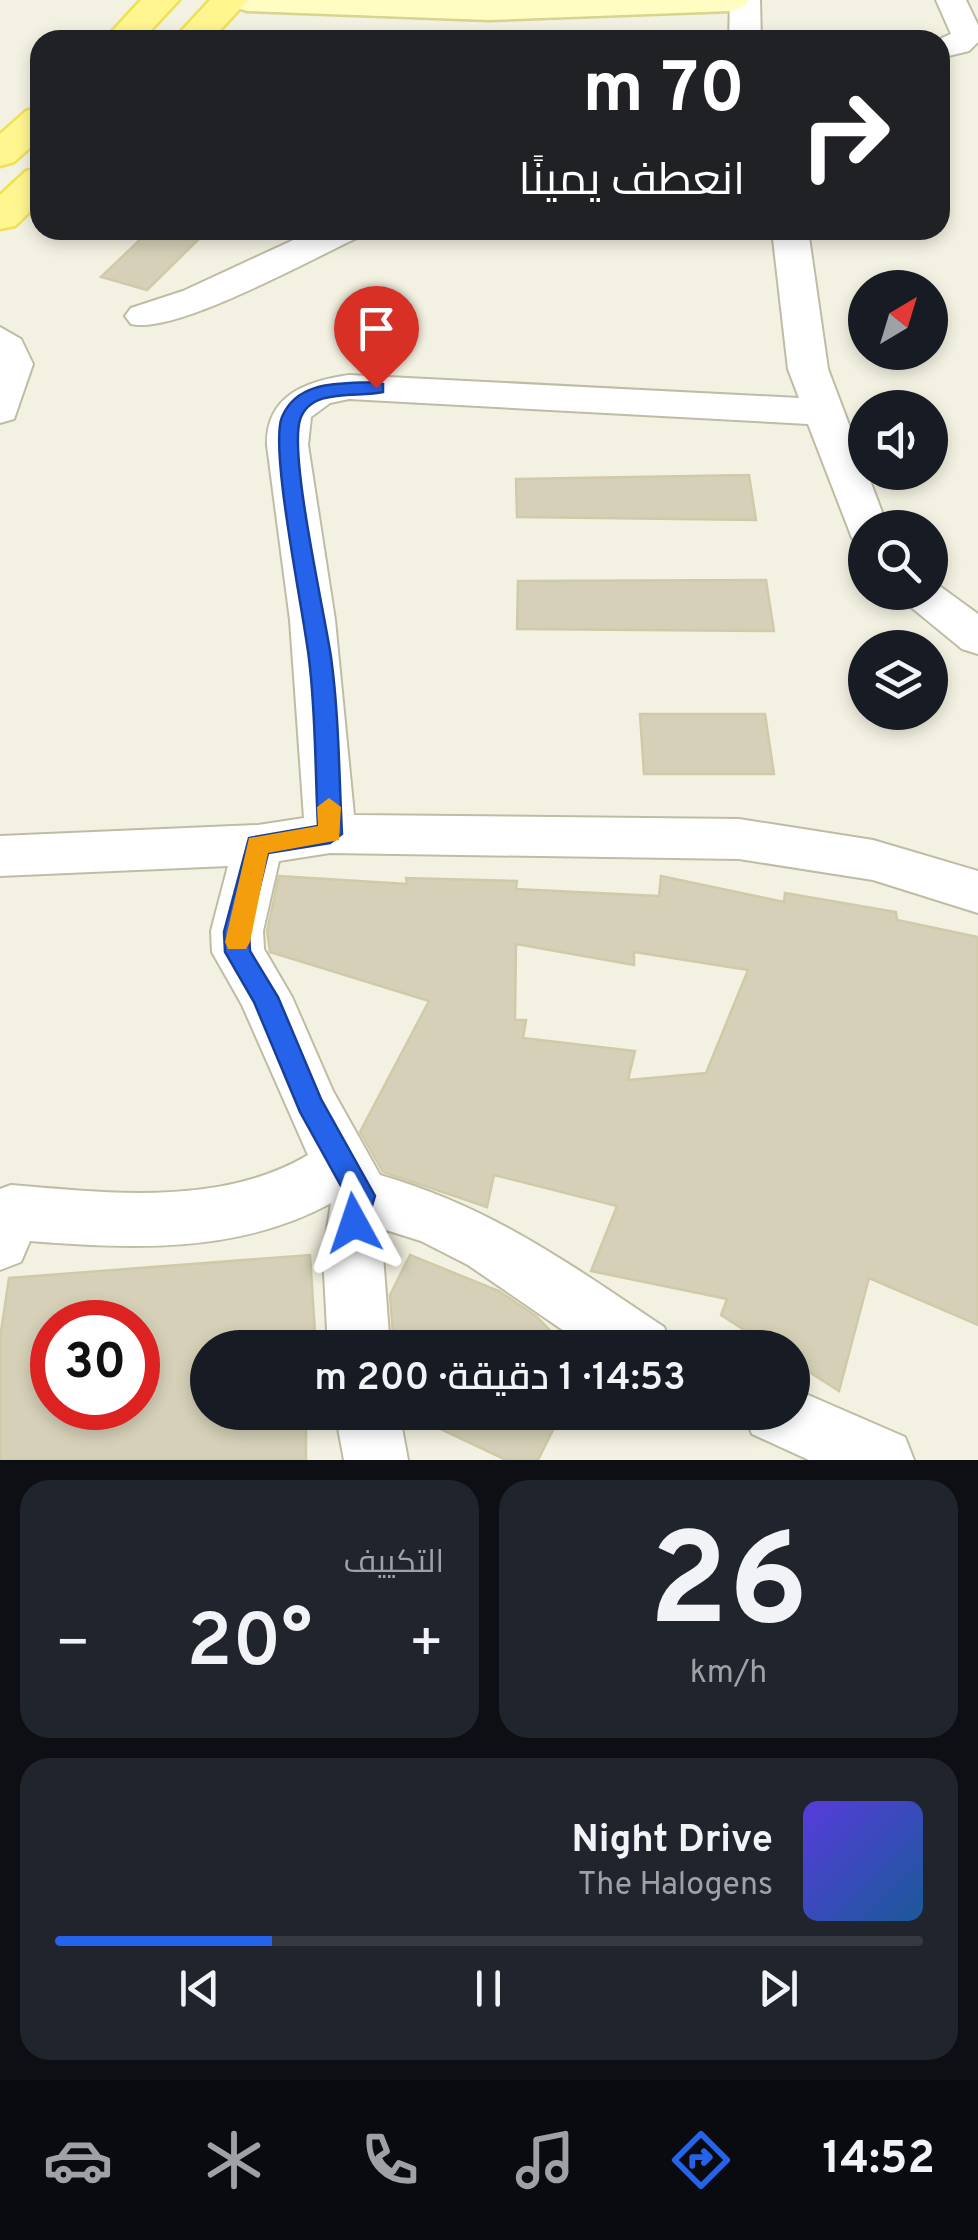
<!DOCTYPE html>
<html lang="ar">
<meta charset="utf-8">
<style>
body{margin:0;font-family:Overpass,Cairo,sans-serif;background:#20242c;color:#f1f3f6;direction:rtl;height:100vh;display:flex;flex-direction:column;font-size:38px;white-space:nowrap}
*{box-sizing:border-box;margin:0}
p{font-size:32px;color:#9ea1a6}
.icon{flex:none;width:55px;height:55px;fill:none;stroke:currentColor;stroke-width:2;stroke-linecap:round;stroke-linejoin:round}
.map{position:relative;height:1460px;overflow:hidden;direction:ltr}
.side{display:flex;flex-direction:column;gap:20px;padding:20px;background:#0d0f14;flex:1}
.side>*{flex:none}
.top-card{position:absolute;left:30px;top:30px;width:920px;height:210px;border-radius:30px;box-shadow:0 5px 15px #0003;direction:rtl;background:#202124;color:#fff;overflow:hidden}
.needle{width:65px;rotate:38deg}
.fabs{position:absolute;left:848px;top:270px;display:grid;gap:20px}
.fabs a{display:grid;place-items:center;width:100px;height:100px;border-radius:50%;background:#171b24;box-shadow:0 5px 15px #0003;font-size:50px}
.speed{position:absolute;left:30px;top:1300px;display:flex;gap:20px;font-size:50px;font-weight:700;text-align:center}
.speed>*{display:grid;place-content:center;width:130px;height:130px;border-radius:50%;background:#171b24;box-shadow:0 5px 15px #0003;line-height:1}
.speed .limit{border:15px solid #d22;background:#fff;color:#111}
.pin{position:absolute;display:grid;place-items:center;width:85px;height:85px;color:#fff;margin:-102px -42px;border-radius:50% 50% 50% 0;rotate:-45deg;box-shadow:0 0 10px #0007}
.pin .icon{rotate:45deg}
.me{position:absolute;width:110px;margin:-55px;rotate:355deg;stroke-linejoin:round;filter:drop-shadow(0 0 8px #0008)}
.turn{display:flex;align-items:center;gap:35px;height:210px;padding:0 40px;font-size:45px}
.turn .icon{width:130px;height:130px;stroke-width:2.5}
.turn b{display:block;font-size:70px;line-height:85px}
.big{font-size:75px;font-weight:600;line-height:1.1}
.side .card{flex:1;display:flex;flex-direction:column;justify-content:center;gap:15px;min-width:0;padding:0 35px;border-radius:30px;background:#20242c}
.side .dial{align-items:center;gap:0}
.dial b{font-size:130px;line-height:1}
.song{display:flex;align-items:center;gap:30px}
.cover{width:120px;height:120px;border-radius:15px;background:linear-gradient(135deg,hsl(250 70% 55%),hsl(210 70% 35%))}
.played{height:10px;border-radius:5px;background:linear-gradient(90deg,#2563eb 25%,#363941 25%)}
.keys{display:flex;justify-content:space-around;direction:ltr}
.heat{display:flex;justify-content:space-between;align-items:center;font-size:55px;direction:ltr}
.side .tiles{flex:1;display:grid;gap:20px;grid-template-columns:1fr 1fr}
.card:last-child{grid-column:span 2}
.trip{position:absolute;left:190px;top:1330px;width:620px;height:100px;border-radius:50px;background:#171b24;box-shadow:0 5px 15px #0003;font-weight:600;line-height:100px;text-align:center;direction:rtl}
.dock{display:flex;height:160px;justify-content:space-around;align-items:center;background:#090b0e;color:#9ea1a6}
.dock .icon{width:70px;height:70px}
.dock .current{color:#2563eb}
.dock b{font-size:45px;color:#f1f3f6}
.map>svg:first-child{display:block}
.building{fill:#d5d0b7;stroke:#d1caa9;stroke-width:2.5;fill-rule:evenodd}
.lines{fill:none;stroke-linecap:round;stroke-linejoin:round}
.street-casing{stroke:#bfbca4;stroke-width:4}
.secondary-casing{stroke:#d8d38d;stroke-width:5}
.primary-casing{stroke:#efe154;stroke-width:5}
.street{fill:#fff;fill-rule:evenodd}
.secondary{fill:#fffdc1;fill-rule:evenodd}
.primary{fill:#fff690;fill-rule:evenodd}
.route{fill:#2563eb;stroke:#184099;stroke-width:2.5}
.slow{fill:#f59e0b}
</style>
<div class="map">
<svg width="978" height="1460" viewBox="0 0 978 1460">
<rect width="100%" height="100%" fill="#f3f2e2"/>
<path class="building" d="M150,230H208L147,290L101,277Z
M749,475L756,520L517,517L516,479Z
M766,580L774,631L517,629L518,581Z
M640,714H765L774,774H644Z
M279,876L407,884L406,878L517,881L516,889L659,896L661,876L784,902L785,893L896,912L897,920L978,937V1325L869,1278L839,1391L792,1361V1348H772L721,1315L727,1299L591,1271L617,1206L494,1175L487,1207L383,1172L360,1132L429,1001L270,952L267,931ZM516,944L634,965V952L748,970L706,1073L628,1080L635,1051L523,1038L526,1020H515Z
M310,1255L316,1348H208V1412H306V1460H0V1338L9,1278ZM52,1322H138V1412L52,1410Z
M410,1255L499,1291L536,1316L567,1348H394L390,1295Z
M405,1412H562L538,1460H506Z"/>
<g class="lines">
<defs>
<path id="street" d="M730,0H760L761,40H729Z
M936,0H966L978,25V42L969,51L940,58L937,40L951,34Z
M315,230H362L357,238C311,259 175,335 131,324L125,316L131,308L183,291Z
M772,230H808L828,369L888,528H865V542L852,538L808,424L349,399L330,403L311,417L308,445L335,620L354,815L739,819L873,840L978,871V913L873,880L739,859L330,853L279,861L263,931L264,949L292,997L333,1091L380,1175C493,1208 568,1263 664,1327L673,1348H589L468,1265L421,1241L386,1230L383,1255L390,1348H328L323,1255L331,1203C238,1254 132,1249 30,1241L21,1262L0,1270V1189L11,1185C109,1193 220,1207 308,1155L242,1005L212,952L211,931L228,866L0,876V836L258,825L304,818L290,620L267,445C266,395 307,381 349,375L799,398L788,369Z
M0,327L21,339L33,364L14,419L0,423Z
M930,579L978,614V654L962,649L906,603L900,592H930Z
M792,1388L905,1437L914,1460H809L752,1434L743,1412H792Z
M335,1412H399L408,1460H344Z"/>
<path id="secondary" d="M229,0H749L743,7L731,11L489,20L247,11L235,7Z"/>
<path id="primary" d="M141,0H179L142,40H104Z
M210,0H248L211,40H173Z
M40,107V139L14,162L0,166V134L26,111Z
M40,168V202L15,226L0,229V195L26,171Z"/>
</defs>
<use href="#street" class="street-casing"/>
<use href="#secondary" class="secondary-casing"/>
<use href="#primary" class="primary-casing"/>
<use href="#street" class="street"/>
<use href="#secondary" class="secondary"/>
<use href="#primary" class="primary"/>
</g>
<path class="route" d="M376,382L383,384V392C358,398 310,387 300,420C289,456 324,610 331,657C339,715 339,775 342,834L330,843L268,853L249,932L250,951L278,997L321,1099L375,1196L364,1232L354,1236L344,1232L340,1223L347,1197L300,1112L254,1002L225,952L224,932L249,838L318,826C315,771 316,714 309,659C304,614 269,448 282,417C298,379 343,384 376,382Z"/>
<path class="slow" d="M329,798L341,807L339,840L268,853L250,942L246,949H228L225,942L249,838L318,826L317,807Z"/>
</svg>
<div class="fabs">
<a><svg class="needle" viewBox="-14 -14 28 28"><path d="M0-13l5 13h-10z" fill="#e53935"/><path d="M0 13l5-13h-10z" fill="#9ea1a6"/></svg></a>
<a><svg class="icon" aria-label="sound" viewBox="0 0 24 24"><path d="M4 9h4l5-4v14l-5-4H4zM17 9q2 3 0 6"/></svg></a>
<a><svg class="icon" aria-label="search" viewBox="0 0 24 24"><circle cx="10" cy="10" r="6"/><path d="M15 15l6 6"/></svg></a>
<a><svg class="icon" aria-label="layers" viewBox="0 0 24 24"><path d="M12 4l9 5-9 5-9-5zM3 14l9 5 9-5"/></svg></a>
</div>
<div class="speed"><div class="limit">30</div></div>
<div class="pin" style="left:376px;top:388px;background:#d93025"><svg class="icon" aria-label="arrive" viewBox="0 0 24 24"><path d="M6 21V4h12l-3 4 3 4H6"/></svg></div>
<svg class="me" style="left:354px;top:1223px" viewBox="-20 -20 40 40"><path d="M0-17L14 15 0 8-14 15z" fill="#2563eb" stroke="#fff" stroke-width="4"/></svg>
<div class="trip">14:53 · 1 دقيقة · 200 m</div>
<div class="top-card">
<div class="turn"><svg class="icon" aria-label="right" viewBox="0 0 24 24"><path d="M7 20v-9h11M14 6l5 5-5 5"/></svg><div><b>70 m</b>انعطف يمينًا</div></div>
</div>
</div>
<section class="side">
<div class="tiles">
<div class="card dial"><b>26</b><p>km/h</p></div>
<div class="card"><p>التكييف</p>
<div class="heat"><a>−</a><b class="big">20°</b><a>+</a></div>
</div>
<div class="card">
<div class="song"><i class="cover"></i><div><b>Night Drive</b><p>The Halogens</p></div></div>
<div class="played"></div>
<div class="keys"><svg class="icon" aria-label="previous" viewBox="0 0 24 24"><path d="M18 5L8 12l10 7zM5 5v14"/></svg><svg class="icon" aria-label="pause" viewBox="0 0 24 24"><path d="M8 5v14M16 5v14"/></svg><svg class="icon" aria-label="next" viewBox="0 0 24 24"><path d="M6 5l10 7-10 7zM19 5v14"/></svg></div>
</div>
</div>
</section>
<nav class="dock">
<b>14:52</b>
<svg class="icon current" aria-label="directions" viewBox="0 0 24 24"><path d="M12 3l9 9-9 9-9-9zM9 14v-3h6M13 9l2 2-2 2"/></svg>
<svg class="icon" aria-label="music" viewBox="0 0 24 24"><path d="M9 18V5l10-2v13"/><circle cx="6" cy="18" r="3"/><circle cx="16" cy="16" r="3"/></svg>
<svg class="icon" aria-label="phone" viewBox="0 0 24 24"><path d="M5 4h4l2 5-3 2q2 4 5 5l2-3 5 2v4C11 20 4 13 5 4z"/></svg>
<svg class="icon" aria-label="climate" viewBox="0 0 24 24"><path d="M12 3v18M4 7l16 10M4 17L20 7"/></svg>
<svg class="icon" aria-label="car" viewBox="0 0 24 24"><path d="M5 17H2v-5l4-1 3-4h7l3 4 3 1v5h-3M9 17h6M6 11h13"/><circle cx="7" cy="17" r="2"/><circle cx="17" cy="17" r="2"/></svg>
</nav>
